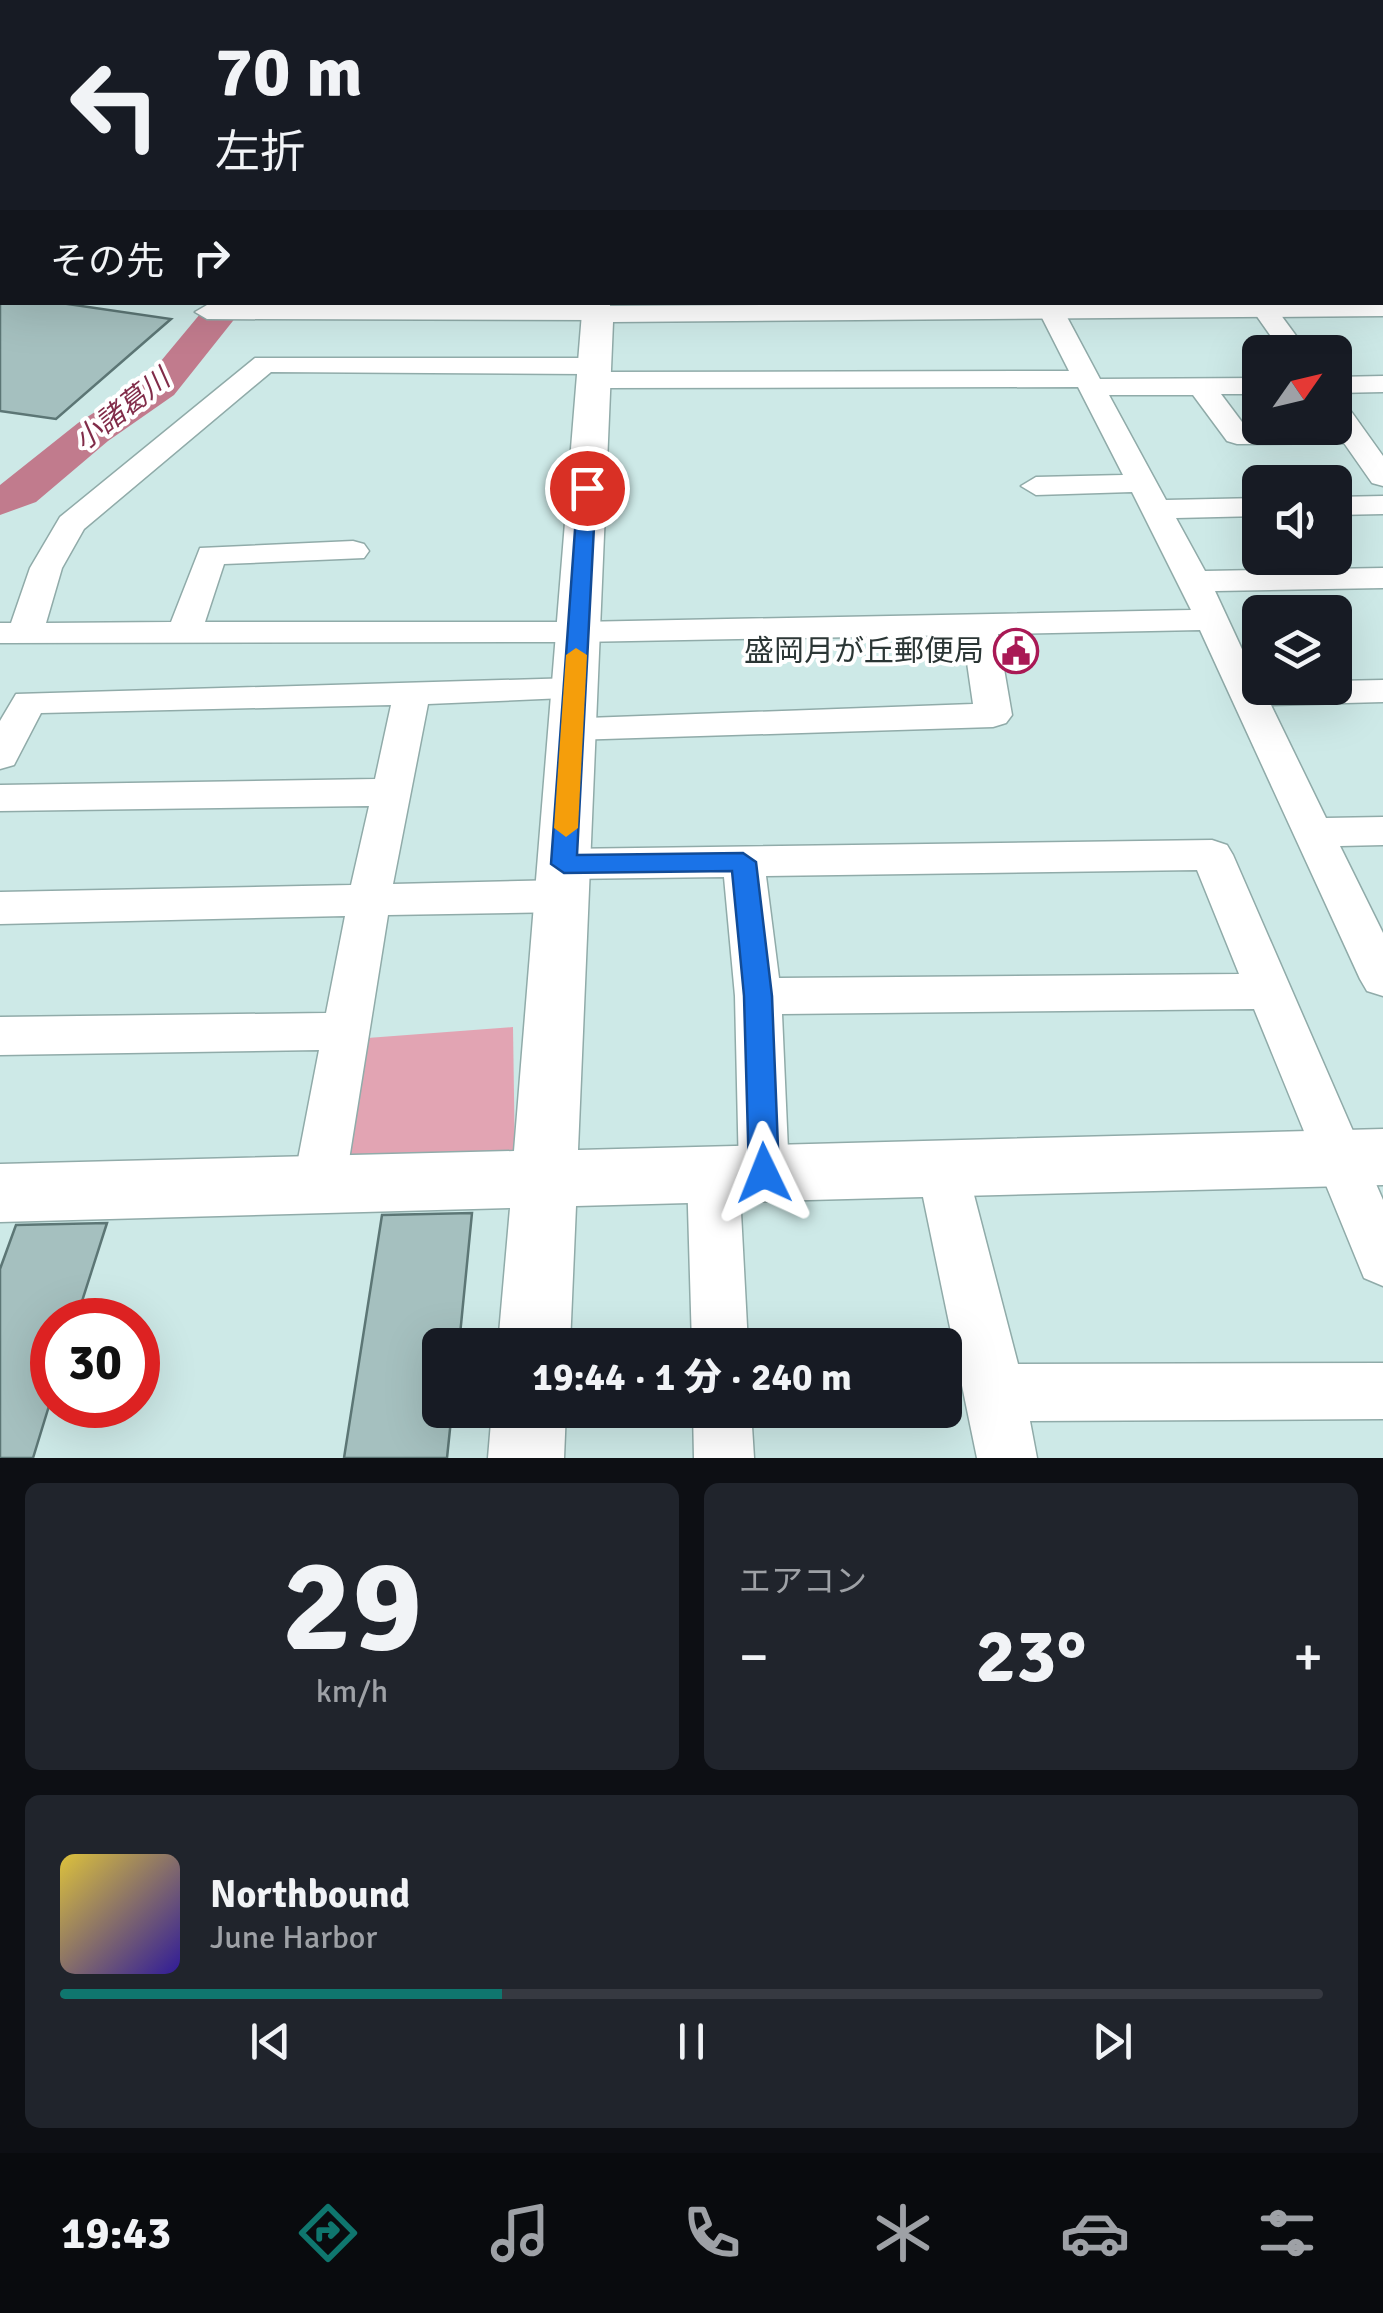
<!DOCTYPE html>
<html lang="ja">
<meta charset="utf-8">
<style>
body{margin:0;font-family:Signika,"Noto Sans JP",sans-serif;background:#20242c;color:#f1f3f6;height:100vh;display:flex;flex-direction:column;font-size:38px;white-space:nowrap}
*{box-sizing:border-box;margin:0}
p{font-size:32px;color:#9ea1a6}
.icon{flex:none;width:55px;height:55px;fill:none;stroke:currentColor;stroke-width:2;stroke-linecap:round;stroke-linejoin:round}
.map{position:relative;height:1458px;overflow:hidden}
.panel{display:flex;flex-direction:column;gap:25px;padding:25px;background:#0d0f14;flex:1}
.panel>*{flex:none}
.top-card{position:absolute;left:0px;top:0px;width:1385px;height:305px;box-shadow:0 10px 40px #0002;background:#171b24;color:#f1f3f6;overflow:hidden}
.needle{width:65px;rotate:56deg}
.fabs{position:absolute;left:1242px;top:335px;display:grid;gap:20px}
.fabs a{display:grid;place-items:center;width:110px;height:110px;border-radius:15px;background:#171b24;box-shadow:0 10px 40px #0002;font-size:50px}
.speed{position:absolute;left:30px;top:1298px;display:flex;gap:20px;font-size:50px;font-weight:700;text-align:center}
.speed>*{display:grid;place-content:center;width:130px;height:130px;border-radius:50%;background:#171b24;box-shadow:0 10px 40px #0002;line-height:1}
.speed .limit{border:15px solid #d22;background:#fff;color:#111}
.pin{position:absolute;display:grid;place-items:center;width:85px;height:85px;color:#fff;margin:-42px;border:5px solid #fff;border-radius:50%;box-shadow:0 2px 10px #0007}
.me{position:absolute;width:110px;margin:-55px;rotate:358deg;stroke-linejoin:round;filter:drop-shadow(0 0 8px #0008)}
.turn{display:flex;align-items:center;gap:35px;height:210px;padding:0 50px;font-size:45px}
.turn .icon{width:130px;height:130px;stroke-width:2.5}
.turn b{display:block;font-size:70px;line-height:85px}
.then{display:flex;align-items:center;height:95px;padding:0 50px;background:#0003;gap:20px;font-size:38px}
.big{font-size:75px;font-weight:800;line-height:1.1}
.panel .tile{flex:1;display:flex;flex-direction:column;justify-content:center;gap:15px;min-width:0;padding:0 35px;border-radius:15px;background:#20242c}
.panel .dial{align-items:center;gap:0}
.dial b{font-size:130px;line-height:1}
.song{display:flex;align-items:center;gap:30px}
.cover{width:120px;height:120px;border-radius:15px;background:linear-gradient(135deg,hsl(50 70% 55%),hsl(250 70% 35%))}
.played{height:10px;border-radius:5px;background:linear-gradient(90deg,#0f766e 35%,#363941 35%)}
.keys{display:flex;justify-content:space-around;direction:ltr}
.heat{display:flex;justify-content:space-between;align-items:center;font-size:55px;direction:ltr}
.panel .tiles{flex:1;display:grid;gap:25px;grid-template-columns:1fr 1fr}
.tile:last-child{grid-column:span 2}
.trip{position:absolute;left:422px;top:1328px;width:540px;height:100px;border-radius:15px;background:#171b24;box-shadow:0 10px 40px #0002;font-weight:800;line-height:100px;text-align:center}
.tab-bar{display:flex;height:160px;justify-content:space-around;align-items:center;background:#090b0e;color:#9ea1a6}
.tab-bar .icon{width:70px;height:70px}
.tab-bar .selected{color:#0f766e}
.tab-bar b{font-size:45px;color:#f1f3f6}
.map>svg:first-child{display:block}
.green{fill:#e2a4b3}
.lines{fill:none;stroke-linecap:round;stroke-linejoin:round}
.river{fill:#c17b8d;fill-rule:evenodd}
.building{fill:#a5c0bf;stroke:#5c7675;stroke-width:2.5}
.minor-casing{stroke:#90aba9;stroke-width:3}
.tertiary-casing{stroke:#90aba9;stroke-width:3}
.minor{fill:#fff;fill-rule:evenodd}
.tertiary{fill:#fff;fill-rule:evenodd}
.route{fill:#1a73e8;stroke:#114b97;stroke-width:2.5}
.slow{fill:#f59e0b}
.labels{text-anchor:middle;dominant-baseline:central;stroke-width:8;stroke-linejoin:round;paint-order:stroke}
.far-water-label{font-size:28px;font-style:italic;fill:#812c49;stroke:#fff}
.poi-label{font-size:30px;fill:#2b3635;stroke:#fff;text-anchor:end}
</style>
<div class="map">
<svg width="1383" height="1458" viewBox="0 0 1383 1458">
<rect width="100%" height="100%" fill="#cde9e7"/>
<path class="green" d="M513,1027L515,1163L335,1175L354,1039Z"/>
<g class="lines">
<path class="river" d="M1217,0H1338L1216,2Z
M0,237H2V257H0Z
M210,302H248L174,395L108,441L36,502L0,515V485L78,423L146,379Z"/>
</g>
<path class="building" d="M0,302H54L171,319L56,419L0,411Z
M472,1213L459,1345H440V1410H452L447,1458H344L382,1215Z
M107,1223L76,1320H52V1396L33,1458H0V1269L16,1225Z"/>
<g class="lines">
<defs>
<path id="minor" d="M647,0H663L664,2H649Z
M2,31V41L0,42V32Z
M1382,133H1383V145H1382Z
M1382,199H1383V211H1382Z
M0,201L2,202V215H0Z
M586,302H610V313L598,320L207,319L195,312L207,305Z
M1034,302H1059L1100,379L1260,378V394H1221L1245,426L1335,428L1338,405L1348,407L1383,456V486L1372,483L1344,443L1237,444L1227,441L1193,395H1109L1166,500L1260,498V516L1176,518L1205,571L1383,568V588L1215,591L1260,688H1335V681L1383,680V702L1271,705L1326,818L1383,817V845L1340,846L1383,933V996L1367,991L1360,979L1200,630L998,634L1012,715L1006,723L993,727L572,740L559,737L553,728L559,719L973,704L963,635L578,642L0,643V623H11L30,568L60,517L255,358H595L608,366L603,372L1069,371ZM271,372L586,374L581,380L594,388L1078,387L1123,475L1036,477L1021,486L1036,495L1132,492L1191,610L578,622H205L224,564L364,558L369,551L364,544L353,541L200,548L171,622L46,623L62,568L84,529Z
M1254,303H1272L1308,352H1282L1251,308Z
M1383,376V392L1335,393V377Z
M1383,496V514L1335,515V497Z
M574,678L587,681L592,689L587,697L428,704L393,884L562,880L577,885L583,896L577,907L562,912L388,915L345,1185L337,1201L319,1208L301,1201L293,1185L319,1050L0,1055V1017L326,1013L345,916L0,924V892L351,885L369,806L0,811V785L375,779L391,705L41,713L14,765L0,769V721L16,694Z
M1212,840L1227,845L1233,855L1383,1200V1286L1364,1278L1254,1009L782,1014L789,1173L782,1189L764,1195L746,1189L739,1173L735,996L724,877L564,879L549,874L543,864L549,854L564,849ZM1197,870L1239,974L779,978L766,876Z
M942,1146L960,1152L967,1168L1018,1364L1383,1363V1419L1030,1421L1037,1458H977L917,1168L924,1152Z
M713,1152L731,1158L739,1174L748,1345H692L687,1174L695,1158Z
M693,1410H751L754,1458H694Z"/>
<path id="tertiary" d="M2,81V95L0,96V82Z
M1383,298V316L613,322L578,1150L1383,1129V1185L576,1206L570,1345H498L510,1208L0,1222V1164L514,1151L582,313L587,306L1382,302Z
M492,1410H566L564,1458H488Z"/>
</defs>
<use href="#minor" class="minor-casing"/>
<use href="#tertiary" class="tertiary-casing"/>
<use href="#minor" class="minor"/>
<use href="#tertiary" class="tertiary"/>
</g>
<path class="route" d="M587,483L596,488L577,855L743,853L756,862L772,996L779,1173L775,1183L764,1187L753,1183L749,1173L744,996L732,871L564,873L551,864L578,488Z"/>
<path class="slow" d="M576,648L587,655L578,828L566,837L554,828L566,655Z"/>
<defs>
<symbol id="civic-ring" viewBox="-11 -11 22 22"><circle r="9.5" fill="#fff" stroke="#a91955" stroke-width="1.5"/><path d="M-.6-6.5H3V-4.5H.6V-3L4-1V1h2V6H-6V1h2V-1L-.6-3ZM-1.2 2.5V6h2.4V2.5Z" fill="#a91955"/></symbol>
</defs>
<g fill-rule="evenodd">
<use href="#civic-ring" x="991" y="626" width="50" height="50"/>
</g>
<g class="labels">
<g class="far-water-label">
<text transform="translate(122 410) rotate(-38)">小諸葛川</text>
</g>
<g class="poi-label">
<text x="984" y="651">盛岡月が丘郵便局</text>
</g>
</g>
</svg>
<div class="fabs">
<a><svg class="needle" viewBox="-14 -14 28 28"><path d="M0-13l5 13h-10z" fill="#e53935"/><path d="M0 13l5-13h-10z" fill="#9ea1a6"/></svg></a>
<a><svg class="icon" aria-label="sound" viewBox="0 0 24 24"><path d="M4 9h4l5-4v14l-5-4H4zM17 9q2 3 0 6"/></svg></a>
<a><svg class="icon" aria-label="layers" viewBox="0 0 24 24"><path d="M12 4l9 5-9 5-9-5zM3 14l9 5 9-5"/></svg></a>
</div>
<div class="speed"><div class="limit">30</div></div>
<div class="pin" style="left:587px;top:488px;background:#d93025"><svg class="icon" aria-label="arrive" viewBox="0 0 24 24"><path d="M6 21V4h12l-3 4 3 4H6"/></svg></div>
<svg class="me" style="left:764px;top:1173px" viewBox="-20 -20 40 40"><path d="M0-17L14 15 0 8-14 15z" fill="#1a73e8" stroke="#fff" stroke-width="4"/></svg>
<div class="trip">19:44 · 1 分 · 240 m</div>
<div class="top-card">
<div class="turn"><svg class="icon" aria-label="left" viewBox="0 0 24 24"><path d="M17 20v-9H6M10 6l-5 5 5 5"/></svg><div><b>70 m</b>左折</div></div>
<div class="then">その先<svg class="icon" aria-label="right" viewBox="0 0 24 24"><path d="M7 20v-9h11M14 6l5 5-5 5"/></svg></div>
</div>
</div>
<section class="panel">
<div class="tiles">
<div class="tile dial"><b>29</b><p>km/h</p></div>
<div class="tile"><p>エアコン</p>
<div class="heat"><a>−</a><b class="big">23°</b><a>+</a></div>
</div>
<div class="tile">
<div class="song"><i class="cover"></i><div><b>Northbound</b><p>June Harbor</p></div></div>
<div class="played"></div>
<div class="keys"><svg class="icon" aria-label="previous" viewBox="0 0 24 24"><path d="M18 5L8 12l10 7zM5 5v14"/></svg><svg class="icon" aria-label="pause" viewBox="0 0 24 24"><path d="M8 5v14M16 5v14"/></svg><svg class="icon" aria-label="next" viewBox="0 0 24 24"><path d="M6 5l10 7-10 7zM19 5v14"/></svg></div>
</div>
</div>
</section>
<nav class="tab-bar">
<b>19:43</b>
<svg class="icon selected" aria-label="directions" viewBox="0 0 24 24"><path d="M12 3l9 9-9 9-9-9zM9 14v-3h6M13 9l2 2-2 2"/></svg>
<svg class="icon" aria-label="music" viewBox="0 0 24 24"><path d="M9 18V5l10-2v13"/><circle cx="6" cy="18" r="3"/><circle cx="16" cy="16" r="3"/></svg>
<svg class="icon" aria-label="phone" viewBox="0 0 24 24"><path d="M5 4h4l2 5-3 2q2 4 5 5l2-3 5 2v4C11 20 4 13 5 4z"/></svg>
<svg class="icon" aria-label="climate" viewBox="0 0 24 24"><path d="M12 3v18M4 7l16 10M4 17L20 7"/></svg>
<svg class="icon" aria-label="car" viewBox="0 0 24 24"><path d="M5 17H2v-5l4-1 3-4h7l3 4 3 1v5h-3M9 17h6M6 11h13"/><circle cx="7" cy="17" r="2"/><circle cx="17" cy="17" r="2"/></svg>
<svg class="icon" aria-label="filters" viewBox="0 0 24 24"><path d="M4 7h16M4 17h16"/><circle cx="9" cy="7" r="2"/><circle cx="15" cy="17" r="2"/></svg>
</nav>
